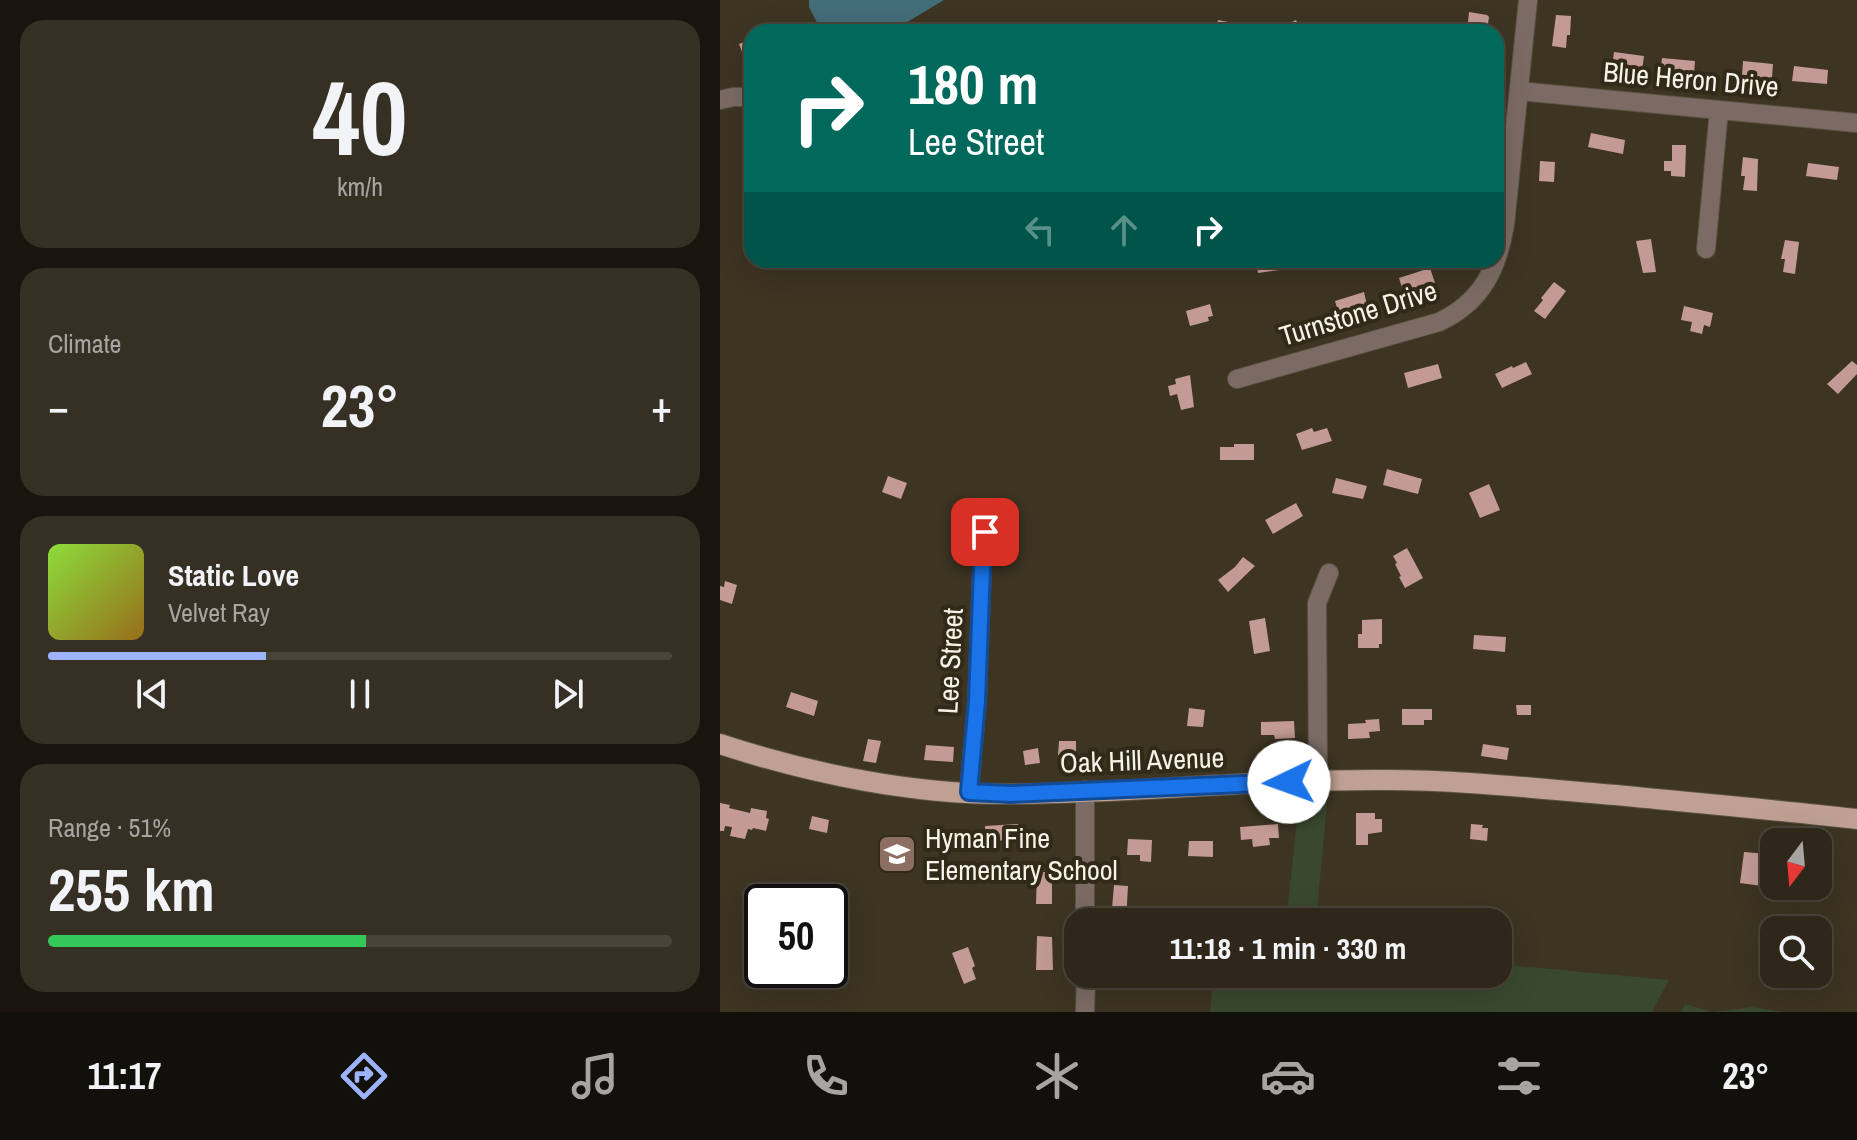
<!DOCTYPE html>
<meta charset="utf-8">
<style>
body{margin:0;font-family:"Archivo Narrow",sans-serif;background:#362f23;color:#f1f3f6;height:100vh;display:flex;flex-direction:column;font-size:30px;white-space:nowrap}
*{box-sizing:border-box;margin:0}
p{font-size:26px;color:#a7a5a2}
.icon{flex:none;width:44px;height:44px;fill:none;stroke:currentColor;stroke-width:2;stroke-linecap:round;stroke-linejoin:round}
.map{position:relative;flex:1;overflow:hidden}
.drawer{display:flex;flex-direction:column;gap:20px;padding:20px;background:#19150e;width:720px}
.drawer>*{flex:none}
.hud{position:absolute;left:24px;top:24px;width:760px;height:244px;border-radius:24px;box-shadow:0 8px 32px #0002,0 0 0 2px #494439;background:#00695c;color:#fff;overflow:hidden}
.needle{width:52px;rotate:196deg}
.buttons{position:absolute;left:1040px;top:828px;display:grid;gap:16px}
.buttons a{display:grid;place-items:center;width:72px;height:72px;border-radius:16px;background:#2e271a;box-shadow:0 8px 32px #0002,0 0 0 2px #494439;font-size:40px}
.speed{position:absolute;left:24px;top:884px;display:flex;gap:16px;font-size:40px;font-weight:700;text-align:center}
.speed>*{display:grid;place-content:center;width:104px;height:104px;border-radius:50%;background:#2e271a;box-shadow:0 8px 32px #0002,0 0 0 2px #494439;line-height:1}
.speed .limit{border:4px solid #111;border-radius:12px;background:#fff;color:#111}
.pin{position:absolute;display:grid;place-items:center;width:68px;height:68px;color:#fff;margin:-34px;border-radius:16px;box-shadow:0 4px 12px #0006}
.me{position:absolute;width:88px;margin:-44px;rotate:267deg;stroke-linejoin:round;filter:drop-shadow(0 0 6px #0008)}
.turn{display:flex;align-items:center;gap:28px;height:168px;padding:0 32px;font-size:36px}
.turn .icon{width:104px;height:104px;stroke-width:2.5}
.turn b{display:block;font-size:56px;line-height:68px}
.lanes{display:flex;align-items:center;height:76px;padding:0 32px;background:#0003;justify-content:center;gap:40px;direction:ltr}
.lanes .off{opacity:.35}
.big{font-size:60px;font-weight:700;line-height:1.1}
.drawer .tile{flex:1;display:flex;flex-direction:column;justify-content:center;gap:12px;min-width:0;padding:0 28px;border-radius:24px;background:#362f23}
.drawer .dial{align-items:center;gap:0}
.dial b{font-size:104px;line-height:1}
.song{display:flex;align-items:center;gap:24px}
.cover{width:96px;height:96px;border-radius:12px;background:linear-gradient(135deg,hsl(90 70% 55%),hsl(40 70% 35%))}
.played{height:8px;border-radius:4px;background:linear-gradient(90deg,#9db4fd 35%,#494439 35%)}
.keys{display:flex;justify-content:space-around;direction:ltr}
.heat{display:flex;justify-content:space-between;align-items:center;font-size:44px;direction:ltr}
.charge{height:12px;border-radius:6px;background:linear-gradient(90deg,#34c759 51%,#494439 0)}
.trip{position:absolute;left:344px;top:908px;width:448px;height:80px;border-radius:24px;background:#2e271a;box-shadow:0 8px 32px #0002,0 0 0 2px #494439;font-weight:700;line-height:80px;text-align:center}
.tabs{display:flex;height:128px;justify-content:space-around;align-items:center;background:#12100a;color:#a7a5a2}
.tabs .icon{width:56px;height:56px}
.tabs .current{color:#9db4fd}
.tabs b{font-size:36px;color:#f1f3f6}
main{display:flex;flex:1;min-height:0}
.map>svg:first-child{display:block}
.green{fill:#3a482f}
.water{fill:#436d77}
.building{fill:#c39a95}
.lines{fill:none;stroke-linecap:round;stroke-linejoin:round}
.minor-casing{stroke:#5b5342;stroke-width:20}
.major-casing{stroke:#5b5342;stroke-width:22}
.minor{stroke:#7b6b64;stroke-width:18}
.major{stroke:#bfa092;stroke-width:20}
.route-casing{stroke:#114b97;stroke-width:20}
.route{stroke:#1a73e8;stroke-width:14}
.labels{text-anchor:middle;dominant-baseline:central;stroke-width:8;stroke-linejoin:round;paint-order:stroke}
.street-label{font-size:28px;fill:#f8f3e8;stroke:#322a19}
.poi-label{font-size:28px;fill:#f8f3e8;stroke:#322a19;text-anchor:start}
</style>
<main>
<section class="drawer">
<div class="tile dial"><b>40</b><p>km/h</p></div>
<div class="tile"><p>Climate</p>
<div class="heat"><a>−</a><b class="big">23°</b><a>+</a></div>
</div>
<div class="tile">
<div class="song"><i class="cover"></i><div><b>Static Love</b><p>Velvet Ray</p></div></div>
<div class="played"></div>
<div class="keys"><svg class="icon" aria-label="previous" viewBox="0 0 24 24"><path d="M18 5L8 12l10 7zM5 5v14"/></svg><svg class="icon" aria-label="pause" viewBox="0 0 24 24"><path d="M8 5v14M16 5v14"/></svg><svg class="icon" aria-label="next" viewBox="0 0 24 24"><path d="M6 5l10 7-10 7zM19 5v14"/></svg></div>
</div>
<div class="tile"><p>Range · 51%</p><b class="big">255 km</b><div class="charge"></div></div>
</section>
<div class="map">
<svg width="1137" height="1012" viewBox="0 0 1137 1012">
<rect width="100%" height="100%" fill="#3d3422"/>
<path class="green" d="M608,792L596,922H566L580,793Z
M778,964L949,980L932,1012H490L492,991L560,980L561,974H778Z
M965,1004L993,1012L1032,1007L1064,1012H961Z"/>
<path class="water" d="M89,0H224L174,30L159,32H102L89,7Z"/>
<path class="building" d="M749,12L767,15L769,17L767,31L747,32Z
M836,15L851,16L850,35H847L846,48L832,46Z
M498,20L534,27L533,32H483L485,22L497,24Z
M576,20L582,32H552Z
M32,39V55L24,57L19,44Z
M894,52L924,56L922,71L892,67Z
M942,58L975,61L974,74L962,72L961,78L940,76Z
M1023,61L1053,64L1052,78L1022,76Z
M1074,66L1108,70L1107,84L1072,81Z
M871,133L905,140L903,154L868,147Z
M952,145H966L965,177L951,176V171H944V161H952Z
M1023,157L1038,159L1037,191L1023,190L1025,176H1021Z
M820,161L835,162L834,182L819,181Z
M1088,163L1119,167L1117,180L1086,176Z
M931,239L936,272L923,273L916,241Z
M1065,240L1079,242L1075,274L1063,272L1065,259H1061Z
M536,260H587V266L538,273Z
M710,268L715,283L683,291L679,278Z
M834,282L846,291L825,319L814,311L823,300L821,298Z
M644,292L647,305L619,315L615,301Z
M490,304L493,316L488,317L489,321L470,326L466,311Z
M964,306L993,313L990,327L984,325L982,334L970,331L972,322L961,320Z
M1132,361L1137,365V374L1118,394L1107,384Z
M806,362L812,374L782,388L775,374L792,366L793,368Z
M718,364L722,378L688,388L684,373Z
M470,375L474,407L461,410L457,394L450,396L448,386L456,384L455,379Z
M592,428L594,432L607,428L612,441L582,450L576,434Z
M514,444H534V460H500V447H514Z
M667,469L702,479L698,494L663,485Z
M168,476L187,483L181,499L162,492Z
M616,478L647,486L643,499L612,493Z
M769,484L780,510L760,518L749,493Z
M576,503L583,516L553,534L545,520Z
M687,548L703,578L685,588L679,577L681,576L675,564L677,563L673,556Z
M523,557L535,566L508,592L498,580L515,567Z
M5,581L17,585L12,604L0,600V586L4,587Z
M545,618L550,651L534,654L529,621Z
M662,619V644H659V648H638V634H642V620Z
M754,635L786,637L785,652L753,649Z
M71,692L98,701L94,716L66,707Z
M796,705H811V715H797Z
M469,708L485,710L483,727L467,726Z
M682,709H712V720H704V725H682Z
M659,719L660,731L649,732L650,738L628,739V724L646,723L645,720Z
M574,721L575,738L555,739L554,735H541V722Z
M148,739L161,741L156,763L143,761Z
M339,741H356V756L338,755Z
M763,744L789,748L787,760L761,756Z
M206,745L234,747L233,762L204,760Z
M318,748L320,763L305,765L303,751Z
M0,803L10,805L9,808L30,813L31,808L47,811L46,818L49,819L46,831L33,828L32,830L28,829L25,839L10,836L12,827L5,826L4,831H0Z
M636,813H655V819H662V832L648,834V845H636Z
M92,816L109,820L107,833L89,829Z
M299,824L300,840L266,841L265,826Z
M558,824L559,838H549L550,845L533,847L532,839L521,840L520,827Z
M751,824L763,825L762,828H768L767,841L750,839Z
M408,839L432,840L431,862L420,861V855H407Z
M469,841H493V857L468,856Z
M1024,852L1049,854L1048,869H1044L1042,886L1020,883Z
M317,872H332V904H316Z
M394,885L408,886L406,921L391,920Z
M317,936L332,937L333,970H316Z
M248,947L255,966L252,968L256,979L244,984L232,953Z
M406,974H423L421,986L405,984Z"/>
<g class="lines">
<defs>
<path id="minor" d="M799,91L1137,123
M0,100L13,97H32
M986,249L999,110
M517,379L719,322C762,302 778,268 785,224L808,0
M598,781L597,603L609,573
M365,790V922
M249,792L257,701L262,569L265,532
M365,1012L366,974"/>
<path id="major" d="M0,744C91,774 195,795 291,794C416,793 541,779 667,780C743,780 820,789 896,795C976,803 1057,810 1137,819"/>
</defs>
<use href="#minor" class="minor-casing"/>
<use href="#major" class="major-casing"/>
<use href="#minor" class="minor"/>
<use href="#major" class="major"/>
</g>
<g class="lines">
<defs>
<path id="route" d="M265,532L262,569L257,701L249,792L290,794L569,782"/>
</defs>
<use href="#route" class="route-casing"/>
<use href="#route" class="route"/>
</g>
<defs>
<symbol id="school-square" viewBox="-11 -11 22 22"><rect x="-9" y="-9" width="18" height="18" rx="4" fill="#8d6e63" stroke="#322a19"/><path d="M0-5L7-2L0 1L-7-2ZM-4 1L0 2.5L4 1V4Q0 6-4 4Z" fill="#fff"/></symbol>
</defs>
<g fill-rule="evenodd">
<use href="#school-square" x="155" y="832" width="44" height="44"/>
</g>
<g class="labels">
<g class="street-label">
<text transform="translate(971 79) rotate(5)">Blue Heron Drive</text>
<text transform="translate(638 313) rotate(-17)">Turnstone Drive</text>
<text transform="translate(230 661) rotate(-87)">Lee Street</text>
<text transform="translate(422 760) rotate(-2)">Oak Hill Avenue</text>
</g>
<g class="poi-label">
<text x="205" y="838">Hyman Fine<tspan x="205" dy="32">Elementary School</tspan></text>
</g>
</g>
</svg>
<div class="buttons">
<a><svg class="needle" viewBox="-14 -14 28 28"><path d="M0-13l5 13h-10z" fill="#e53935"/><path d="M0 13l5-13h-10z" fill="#a7a5a2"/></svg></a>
<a><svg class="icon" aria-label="search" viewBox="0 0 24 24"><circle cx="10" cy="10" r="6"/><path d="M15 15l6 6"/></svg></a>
</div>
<div class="speed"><div class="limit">50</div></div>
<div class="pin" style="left:265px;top:532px;background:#d93025"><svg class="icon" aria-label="arrive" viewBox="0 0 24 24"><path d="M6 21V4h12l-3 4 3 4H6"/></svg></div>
<svg class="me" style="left:569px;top:782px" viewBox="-20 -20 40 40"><circle r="19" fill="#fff"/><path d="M0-13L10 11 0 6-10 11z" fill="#1a73e8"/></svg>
<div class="trip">11:18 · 1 min · 330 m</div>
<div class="hud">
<div class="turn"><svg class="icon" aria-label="right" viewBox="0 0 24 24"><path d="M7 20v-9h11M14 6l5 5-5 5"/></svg><div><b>180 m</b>Lee Street</div></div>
<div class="lanes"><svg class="icon off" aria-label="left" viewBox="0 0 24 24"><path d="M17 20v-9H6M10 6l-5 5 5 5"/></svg><svg class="icon off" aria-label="ahead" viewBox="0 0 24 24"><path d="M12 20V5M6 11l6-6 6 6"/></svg><svg class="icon" aria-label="right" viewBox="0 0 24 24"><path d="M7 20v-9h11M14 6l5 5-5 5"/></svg></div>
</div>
</div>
</main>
<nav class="tabs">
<b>11:17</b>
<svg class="icon current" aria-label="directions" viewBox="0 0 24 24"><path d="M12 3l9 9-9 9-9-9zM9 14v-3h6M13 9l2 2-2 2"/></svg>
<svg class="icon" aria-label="music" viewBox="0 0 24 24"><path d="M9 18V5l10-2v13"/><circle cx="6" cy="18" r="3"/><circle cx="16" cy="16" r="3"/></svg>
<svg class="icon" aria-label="phone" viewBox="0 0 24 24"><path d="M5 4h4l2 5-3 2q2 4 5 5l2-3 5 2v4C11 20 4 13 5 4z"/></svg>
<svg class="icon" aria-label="climate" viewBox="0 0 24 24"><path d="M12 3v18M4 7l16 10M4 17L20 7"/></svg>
<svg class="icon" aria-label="car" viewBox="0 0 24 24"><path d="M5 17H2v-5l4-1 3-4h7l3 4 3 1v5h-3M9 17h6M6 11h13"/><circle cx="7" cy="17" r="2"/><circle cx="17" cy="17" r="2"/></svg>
<svg class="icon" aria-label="filters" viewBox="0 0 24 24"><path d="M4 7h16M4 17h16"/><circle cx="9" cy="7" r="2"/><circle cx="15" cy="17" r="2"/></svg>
<b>23°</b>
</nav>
